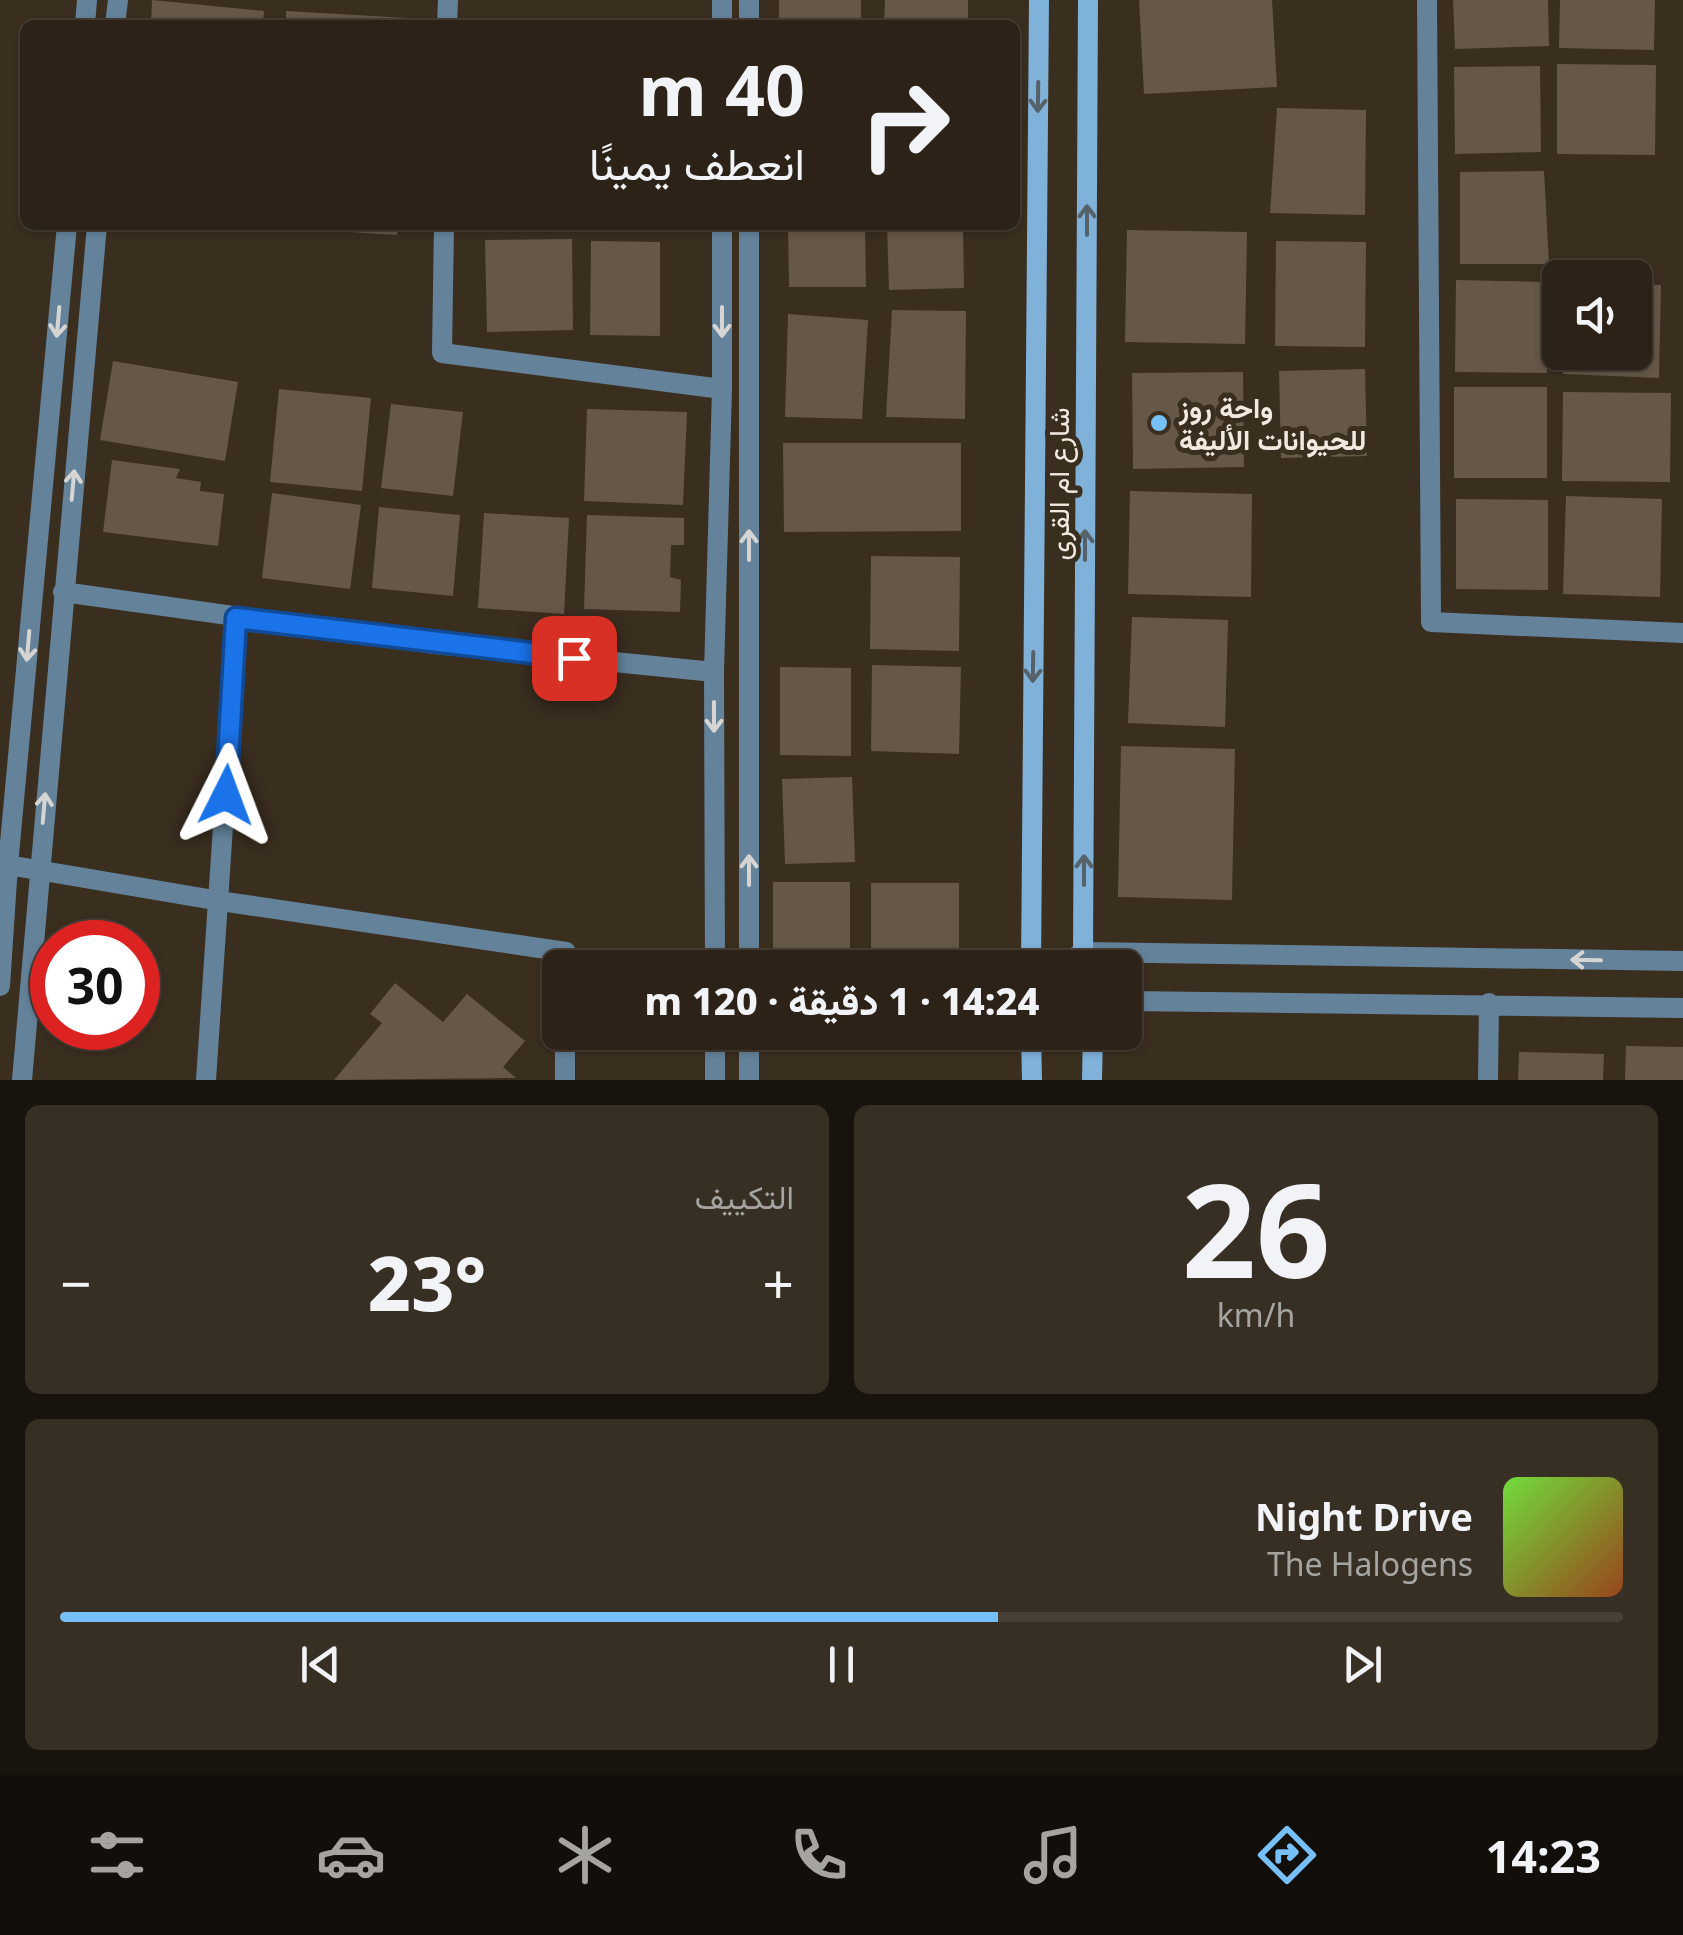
<!DOCTYPE html>
<html lang="ar">
<meta charset="utf-8">
<style>
body{margin:0;font-family:"Noto Sans",Vazirmatn,sans-serif;background:#382f24;color:#f1f3f6;direction:rtl;height:100vh;display:flex;flex-direction:column;font-size:38px;white-space:nowrap}
*{box-sizing:border-box;margin:0}
p{font-size:32px;color:#a6a4a1}
.icon{flex:none;width:55px;height:55px;fill:none;stroke:currentColor;stroke-width:2;stroke-linecap:round;stroke-linejoin:round}
.map{position:relative;height:1080px;overflow:hidden;direction:ltr}
.drawer{display:flex;flex-direction:column;gap:25px;padding:25px;background:#18130d;flex:1}
.drawer>*{flex:none}
.banner{position:absolute;left:20px;top:20px;width:1000px;height:210px;border-radius:15px;box-shadow:0 2px 8px #0004,0 0 0 2px #483f36;direction:rtl;background:#2c2217;color:#f1f3f6;overflow:hidden}
.buttons{position:absolute;left:1542px;top:260px;display:grid;gap:20px}
.buttons a{display:grid;place-items:center;width:110px;height:110px;border-radius:15px;background:#2c2217;box-shadow:0 2px 8px #0004,0 0 0 2px #483f36;font-size:50px}
.speed{position:absolute;left:30px;top:920px;display:flex;gap:20px;font-size:50px;font-weight:700;text-align:center}
.speed>*{display:grid;place-content:center;width:130px;height:130px;border-radius:50%;background:#2c2217;box-shadow:0 2px 8px #0004,0 0 0 2px #483f36;line-height:1}
.speed .limit{border:15px solid #d22;background:#fff;color:#111}
.pin{position:absolute;display:grid;place-items:center;width:85px;height:85px;color:#fff;margin:-42px;border-radius:20px;box-shadow:0 5px 15px #0006}
.me{position:absolute;width:110px;margin:-55px;rotate:3deg;stroke-linejoin:round;filter:drop-shadow(0 0 8px #0008)}
.turn{display:flex;align-items:center;gap:35px;height:210px;padding:0 50px;font-size:45px}
.turn .icon{width:130px;height:130px;stroke-width:2.5}
.turn b{display:block;font-size:70px;line-height:85px}
.big{font-size:75px;font-weight:800;line-height:1.1}
.drawer .widget{flex:1;display:flex;flex-direction:column;justify-content:center;gap:15px;min-width:0;padding:0 35px;border-radius:15px;background:#382f24}
.drawer .dial{align-items:center;gap:0}
.dial b{font-size:130px;line-height:1}
.song{display:flex;align-items:center;gap:30px}
.cover{width:120px;height:120px;border-radius:15px;background:linear-gradient(135deg,hsl(100 70% 55%),hsl(20 70% 35%))}
.played{height:10px;border-radius:5px;background:linear-gradient(90deg,#77c0f7 60%,#483f36 60%)}
.keys{display:flex;justify-content:space-around;direction:ltr}
.heat{display:flex;justify-content:space-between;align-items:center;font-size:55px;direction:ltr}
.drawer .tiles{flex:1;display:grid;gap:25px;grid-template-columns:1fr 1fr}
.widget:last-child{grid-column:span 2}
.trip{position:absolute;left:542px;top:950px;width:600px;height:100px;border-radius:15px;background:#2c2217;box-shadow:0 2px 8px #0004,0 0 0 2px #483f36;font-weight:800;line-height:100px;text-align:center;direction:rtl}
.menu{display:flex;height:160px;justify-content:space-around;align-items:center;background:#120e09;color:#a6a4a1}
.menu .icon{width:70px;height:70px}
.menu .on{color:#77c0f7}
.menu b{font-size:45px;color:#f1f3f6}
.map>svg:first-child{display:block}
.building{fill:#655848}
.lines{fill:none;stroke-linecap:round;stroke-linejoin:round}
.minor{stroke:#64839b;stroke-width:20}
.secondary{stroke:#7fb1d9;stroke-width:20}
.oneway{stroke:#566269}
.oneway2{stroke:#d6d5d3}
.route-casing{stroke:#114b97;stroke-width:25}
.route{stroke:#1a73e8;stroke-width:18}
.poi-dot{fill:#77c0f7;stroke:#3a2e1f;stroke-width:4}
.labels{text-anchor:middle;dominant-baseline:central;stroke-width:10;stroke-linejoin:round;paint-order:stroke}
.poi-label{font-size:28px;font-weight:bold;fill:#f2eae1;stroke:#3a2e1f;text-anchor:start}
.street-label{font-size:28px;fill:#f2eae1;stroke:#3a2e1f}
</style>
<div class="map">
<svg width="1683" height="1080" viewBox="0 0 1683 1080">
<rect width="100%" height="100%" fill="#3a2e1f"/>
<path class="building" d="M152,0L264,11L263,25H151Z
M779,0H861V25H779Z
M885,0H968V25H884Z
M1139,0H1272L1277,87L1144,94Z
M1453,0H1548L1549,46L1455,49Z
M1560,0H1655L1654,50L1559,48Z
M286,11L408,18V25H286Z
M1557,64L1656,65L1655,155L1557,154Z
M1540,66L1541,152L1455,154L1454,67Z
M1277,108L1366,110L1365,215L1270,213Z
M1544,171L1549,264H1460V172Z
M285,225H398L397,235L285,228Z
M788,225H865L866,287H789Z
M887,225H963L964,288L889,290Z
M1127,230L1247,232L1245,344L1125,342Z
M572,239L573,330L487,332L485,240Z
M591,241L660,242V336L590,335Z
M1276,241L1366,242L1365,347L1275,346Z
M1456,280L1548,282L1547,373L1455,372Z
M1635,284L1661,285L1659,378L1563,374L1564,352H1635Z
M892,310L966,311L965,419L886,417Z
M788,314L868,320L862,419L785,417Z
M113,361L238,382L225,461L100,440Z
M1365,369L1367,456L1281,458L1279,371Z
M1243,372L1244,467L1133,469L1132,373Z
M1454,387H1547V478H1454Z
M279,389L371,398L362,491L270,482Z
M1563,392L1671,393L1670,482L1562,481Z
M391,404L463,412L453,496L381,488Z
M587,409L687,412L683,505L584,501Z
M783,443H961V531L784,532Z
M112,460L180,469L176,478L201,482L200,491L224,494L218,546L103,532Z
M1130,491L1252,494L1251,597L1128,594Z
M272,493L361,505L350,589L262,578Z
M1566,496L1662,499L1660,597L1563,594Z
M1456,499L1548,500V590L1456,589Z
M379,507L460,515L453,596L372,588Z
M484,513L569,518L564,614L478,608Z
M587,515L684,518V545H671L670,577L681,580L680,612L584,609Z
M871,556L960,557L959,651L870,649Z
M1132,617L1228,620L1225,727L1128,723Z
M872,665L961,667L959,754L871,751Z
M780,667L851,668V756L780,755Z
M1121,746L1235,749L1232,900L1118,897Z
M852,777L855,862L785,864L782,779Z
M773,882H850V968H773Z
M871,883H959V968H871Z
M395,983L443,1022L467,994L525,1041L503,1067L516,1078L334,1080L382,1023L370,1014Z
M1626,1046L1683,1047V1080H1625Z
M1519,1052L1604,1054L1603,1080H1518Z"/>
<g class="lines">
<path class="minor" d="M1427,0L1431,622L1683,633
M85,25L87,0
M115,25L118,0
M447,25L448,0
M722,25V0
M749,25V0
M444,225L442,353L722,389
M63,592L435,644L714,672
M8,865L220,901L566,952V968
M715,968L714,672L722,389V225
M749,968V225
M1056,968L1083,952L1683,961
M0,986L8,865L67,225
M1125,1001L1683,1008
M715,1032V1080
M22,1080L97,225
M206,1080L237,618
M565,1080V1032
M749,1080V1032
M1488,1080L1489,1003"/>
<path class="secondary" d="M1031,968L1039,0
M1086,968L1083,952L1088,0
M1031,1032L1032,1080
M1092,1080L1093,1032"/>
</g>
<defs><path id="oneway-shaft" d="M-6 0H5M1.5-3L5.5 0L1.5 3" fill="none" stroke-width="1.6" stroke-linecap="round" stroke-linejoin="round" transform="scale(2.5)"/></defs>
<g class="oneway">
<use href="#oneway-shaft" transform="translate(1038 97) rotate(91)"/>
<use href="#oneway-shaft" transform="translate(1087 220) rotate(-90)"/>
<use href="#oneway-shaft" transform="translate(1085 545) rotate(-90)"/>
<use href="#oneway-shaft" transform="translate(1033 667) rotate(91)"/>
<use href="#oneway-shaft" transform="translate(1084 870) rotate(-90)"/>
</g>
<g class="oneway2">
<use href="#oneway-shaft" transform="translate(58 322) rotate(95)"/>
<use href="#oneway-shaft" transform="translate(722 322) rotate(90)"/>
<use href="#oneway-shaft" transform="translate(73 485) rotate(-85)"/>
<use href="#oneway-shaft" transform="translate(749 545) rotate(-90)"/>
<use href="#oneway-shaft" transform="translate(28 646) rotate(95)"/>
<use href="#oneway-shaft" transform="translate(714 717) rotate(90)"/>
<use href="#oneway-shaft" transform="translate(44 808) rotate(-85)"/>
<use href="#oneway-shaft" transform="translate(749 870) rotate(-90)"/>
<use href="#oneway-shaft" transform="translate(1586 960) rotate(-179)"/>
</g>
<g class="lines">
<defs>
<path id="route" d="M226,795L236,618L574,658"/>
</defs>
<use href="#route" class="route-casing"/>
<use href="#route" class="route"/>
</g>
<circle class="poi-dot" cx="1159" cy="423" r="10"/>
<g class="labels">
<g class="poi-label">
<text x="1179" y="407">واحة روز<tspan x="1179" dy="32">للحيوانات الأليفة</tspan></text>
</g>
<g class="street-label">
<text transform="translate(1058 484) rotate(-90)">شارع ام القرى</text>
</g>
</g>
</svg>
<div class="buttons">
<a><svg class="icon" aria-label="sound" viewBox="0 0 24 24"><path d="M4 9h4l5-4v14l-5-4H4zM17 9q2 3 0 6"/></svg></a>
</div>
<div class="speed"><div class="limit">30</div></div>
<div class="pin" style="left:574px;top:658px;background:#d93025"><svg class="icon" aria-label="arrive" viewBox="0 0 24 24"><path d="M6 21V4h12l-3 4 3 4H6"/></svg></div>
<svg class="me" style="left:226px;top:795px" viewBox="-20 -20 40 40"><path d="M0-17L14 15 0 8-14 15z" fill="#1a73e8" stroke="#fff" stroke-width="4"/></svg>
<div class="trip">14:24 · 1 دقيقة · 120 m</div>
<div class="banner">
<div class="turn"><svg class="icon" aria-label="right" viewBox="0 0 24 24"><path d="M7 20v-9h11M14 6l5 5-5 5"/></svg><div><b>40 m</b>انعطف يمينًا</div></div>
</div>
</div>
<section class="drawer">
<div class="tiles">
<div class="widget dial"><b>26</b><p>km/h</p></div>
<div class="widget"><p>التكييف</p>
<div class="heat"><a>−</a><b class="big">23°</b><a>+</a></div>
</div>
<div class="widget">
<div class="song"><i class="cover"></i><div><b>Night Drive</b><p>The Halogens</p></div></div>
<div class="played"></div>
<div class="keys"><svg class="icon" aria-label="previous" viewBox="0 0 24 24"><path d="M18 5L8 12l10 7zM5 5v14"/></svg><svg class="icon" aria-label="pause" viewBox="0 0 24 24"><path d="M8 5v14M16 5v14"/></svg><svg class="icon" aria-label="next" viewBox="0 0 24 24"><path d="M6 5l10 7-10 7zM19 5v14"/></svg></div>
</div>
</div>
</section>
<nav class="menu">
<b>14:23</b>
<svg class="icon on" aria-label="directions" viewBox="0 0 24 24"><path d="M12 3l9 9-9 9-9-9zM9 14v-3h6M13 9l2 2-2 2"/></svg>
<svg class="icon" aria-label="music" viewBox="0 0 24 24"><path d="M9 18V5l10-2v13"/><circle cx="6" cy="18" r="3"/><circle cx="16" cy="16" r="3"/></svg>
<svg class="icon" aria-label="phone" viewBox="0 0 24 24"><path d="M5 4h4l2 5-3 2q2 4 5 5l2-3 5 2v4C11 20 4 13 5 4z"/></svg>
<svg class="icon" aria-label="climate" viewBox="0 0 24 24"><path d="M12 3v18M4 7l16 10M4 17L20 7"/></svg>
<svg class="icon" aria-label="car" viewBox="0 0 24 24"><path d="M5 17H2v-5l4-1 3-4h7l3 4 3 1v5h-3M9 17h6M6 11h13"/><circle cx="7" cy="17" r="2"/><circle cx="17" cy="17" r="2"/></svg>
<svg class="icon" aria-label="filters" viewBox="0 0 24 24"><path d="M4 7h16M4 17h16"/><circle cx="9" cy="7" r="2"/><circle cx="15" cy="17" r="2"/></svg>
</nav>
